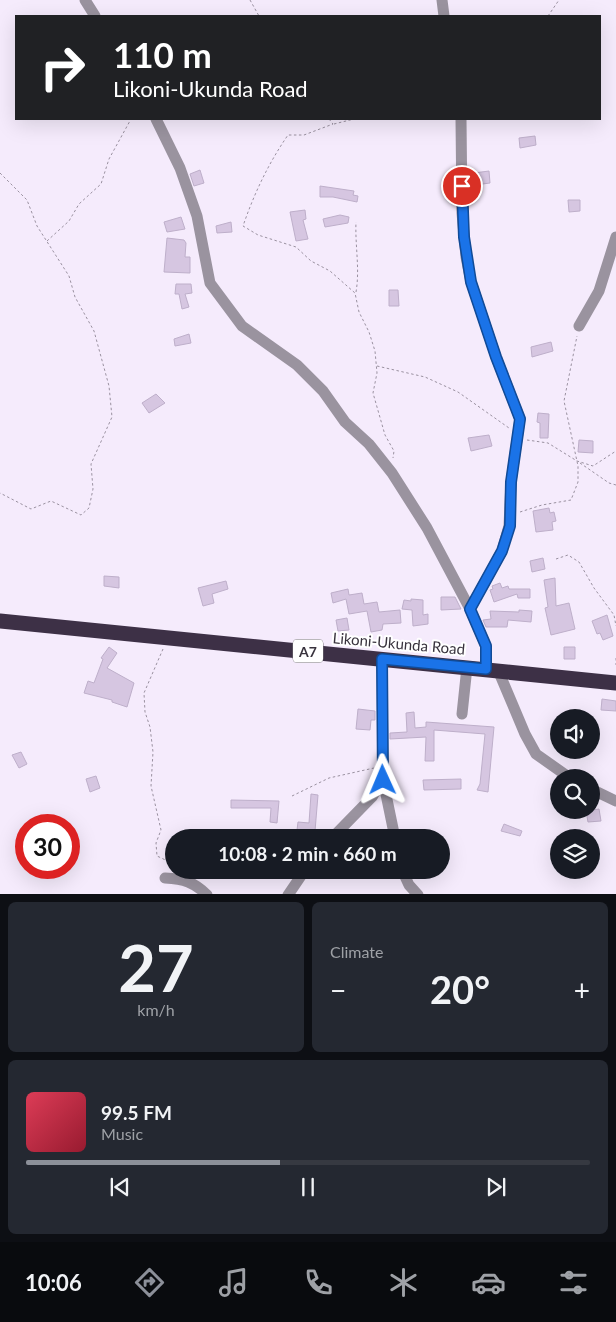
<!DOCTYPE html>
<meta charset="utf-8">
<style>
body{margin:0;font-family:Lato,sans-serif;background:#242831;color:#f1f3f6;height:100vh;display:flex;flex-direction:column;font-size:19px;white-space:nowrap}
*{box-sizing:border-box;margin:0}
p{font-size:16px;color:#9ea1a6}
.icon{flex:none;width:28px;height:28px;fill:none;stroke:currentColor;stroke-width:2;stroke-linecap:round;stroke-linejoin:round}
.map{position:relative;height:894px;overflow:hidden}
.sheet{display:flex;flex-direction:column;gap:8px;padding:8px;background:#0d0f14;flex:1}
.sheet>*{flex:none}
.hud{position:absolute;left:15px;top:15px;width:586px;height:105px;border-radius:0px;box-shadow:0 5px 20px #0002;background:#202124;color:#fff;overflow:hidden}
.controls{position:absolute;left:550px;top:709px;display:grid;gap:10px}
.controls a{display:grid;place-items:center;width:50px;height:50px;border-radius:50%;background:#171b24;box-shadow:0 5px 20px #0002;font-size:25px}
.speed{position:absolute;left:15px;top:814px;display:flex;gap:10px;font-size:25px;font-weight:700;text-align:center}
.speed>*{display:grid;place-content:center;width:65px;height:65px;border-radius:50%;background:#171b24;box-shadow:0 5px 20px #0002;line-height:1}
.speed .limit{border:8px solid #d22;background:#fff;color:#111}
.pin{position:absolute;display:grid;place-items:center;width:42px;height:42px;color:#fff;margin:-21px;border:2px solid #fff;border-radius:50%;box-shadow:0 1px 5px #0007}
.me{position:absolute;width:55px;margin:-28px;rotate:359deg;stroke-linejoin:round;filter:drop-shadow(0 0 4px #0008)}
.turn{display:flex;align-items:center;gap:18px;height:105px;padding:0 15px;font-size:22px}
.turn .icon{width:65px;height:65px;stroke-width:2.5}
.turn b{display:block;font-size:35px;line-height:42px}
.big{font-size:38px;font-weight:700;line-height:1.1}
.sheet .card{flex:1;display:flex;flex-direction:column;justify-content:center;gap:8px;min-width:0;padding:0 18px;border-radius:8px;background:#242831}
.sheet .dial{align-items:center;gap:0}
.dial b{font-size:65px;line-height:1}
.song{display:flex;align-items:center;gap:15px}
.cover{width:60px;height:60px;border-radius:8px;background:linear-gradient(135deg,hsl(350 70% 55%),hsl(350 70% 35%))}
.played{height:5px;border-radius:2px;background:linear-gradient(90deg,#8c9099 45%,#363941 45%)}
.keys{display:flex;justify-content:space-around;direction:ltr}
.heat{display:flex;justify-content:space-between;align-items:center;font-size:28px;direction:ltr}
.sheet .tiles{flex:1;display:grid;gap:8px;grid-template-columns:1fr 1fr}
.card:last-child{grid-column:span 2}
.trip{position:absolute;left:165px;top:829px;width:285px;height:50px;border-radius:25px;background:#171b24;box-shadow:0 5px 20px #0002;font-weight:700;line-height:50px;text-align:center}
.tabs{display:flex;height:80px;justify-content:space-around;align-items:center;background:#090b0e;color:#9ea1a6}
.tabs .icon{width:35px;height:35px}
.tabs .current{color:#8c9099}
.tabs b{font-size:22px;color:#f1f3f6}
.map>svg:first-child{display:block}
.building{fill:#d6c6e1;stroke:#beafca}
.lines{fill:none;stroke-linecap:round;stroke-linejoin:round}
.path{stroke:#9a91a0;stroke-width:1;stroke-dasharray:2.5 2.5;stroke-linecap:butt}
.minor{stroke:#9a939f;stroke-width:11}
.highway{stroke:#3d3046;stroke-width:15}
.route-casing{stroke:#114b97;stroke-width:12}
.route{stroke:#1a73e8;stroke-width:9}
.labels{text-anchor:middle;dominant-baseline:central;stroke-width:4;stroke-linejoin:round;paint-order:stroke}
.shield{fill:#fff;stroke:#747077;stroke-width:1}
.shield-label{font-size:14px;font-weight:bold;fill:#38323d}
.street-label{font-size:15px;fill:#38323d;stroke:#fff}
</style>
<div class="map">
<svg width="616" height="895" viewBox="0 0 616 895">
<rect width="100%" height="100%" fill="#f5ebfc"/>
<path class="building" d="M535,136L536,145L520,148L519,138Z
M200,170L204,183L194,186L190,174Z
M489,171L490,183L475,185L474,173Z
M320,186L354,191L353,195L358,196L357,202L333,197H320Z
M568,200H580V211L569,212Z
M305,210L306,219L303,220L308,239L296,241L290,212Z
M340,215L349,217L348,223L325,227L323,219Z
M181,217L185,229L167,232L164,222Z
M231,222L232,232L217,233L216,226Z
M167,238L184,240L186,243L185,257H190V273L164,272Z
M176,284H191L192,293L185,294L189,307L182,309L179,294H175Z
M389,290H398L399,306H389Z
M189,334L191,343L175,346L174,339Z
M551,342L553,351L532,357L531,347Z
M156,394L165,403L149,413L142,403Z
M538,413L549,414L548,438H540V423L537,422Z
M489,435L492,446L471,451L468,438Z
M579,440L593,441V453L578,452Z
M549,508L550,513L554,512L556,521L552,522L553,530L536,532L533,511Z
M543,558L545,569L532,572L530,561Z
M104,576L119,577V588L104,586Z
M555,578L556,606L569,603L575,629L551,635L545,608L548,607L544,580Z
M226,581L228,589L212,594L214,603L203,606L198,588Z
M500,583L502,588L508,586L509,589H530V598H518L517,594L494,602L490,590L493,589L492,586Z
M348,589L349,595L362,593L364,604L377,602L379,612L400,610L401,623L383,624L382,630L371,632L367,611L349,614L346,599L333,603L331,593Z
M441,597H455L461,609L441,610Z
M411,599L423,600V615L428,614V624L413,626L412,610L402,609L404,600L411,601Z
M519,610L532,611L531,622L508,620L507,627H486L483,620L491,619L490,611L519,612Z
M607,615L613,636L603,640L600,633L597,634L592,621Z
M347,618L349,630L338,631L336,620Z
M109,647L117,653L107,668L134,683L127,707L112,702V700L84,693L88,681L94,683L103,659L101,658Z
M564,647H575V659H564Z
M602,699L616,701V711L601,710Z
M358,709L375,711V720H371L370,730L356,729Z
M414,712L415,728L426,727V722L494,727L488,792L477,790L480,784L485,734L434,730V761H425L426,737L390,739V733L407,732L406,713Z
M21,752L27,764L19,768L12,755Z
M96,776L100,788L90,792L86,779Z
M461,779V789L424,790L423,780Z
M311,794L318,795L315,831L297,830L298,822L309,823Z
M231,800L279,801L277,823L270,822L271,808H231Z
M599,809L601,821L588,822L586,811Z
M504,824L522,831L520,836L501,831Z"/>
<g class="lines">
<path class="path" d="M250,0L259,16
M548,16L559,0
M329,119L333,124L304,135H288C268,164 254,194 243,226L258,235L296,247L311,261L330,271L355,293L359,312L369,332L375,351L377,373L373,393L385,435L394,451L393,458
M334,124L354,119
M0,173L27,200L37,226L69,276L75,297L94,331L109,386L112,417L91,464L93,489L89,508L81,515L51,501L31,509L0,493
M47,241L69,221L79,204L101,184L109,159L131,119
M356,292C360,269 355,246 356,222
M377,366L425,377L458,392L509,428
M527,440L548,443L577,461L593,466L616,451
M580,463L609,483L616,485
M520,512L542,505L571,500L578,482V466L564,401L577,336
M556,559L568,555L579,562L594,588L614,615L616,626
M163,649L144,693L145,712L150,727L153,752L151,786L161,830L156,843L157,856L174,864
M616,658V665
M292,796L329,778L374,768"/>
<path class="minor" d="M85,0L95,16
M442,0L444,16
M156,119L180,168L197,216L210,283L242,326L297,365L323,391L345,422L369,444L392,473L427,528L470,609L486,646V669
M461,119L462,213L466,257L471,282L496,357L520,419L511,482L509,526L502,551L470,609
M579,326L599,291L616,237
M382,659L383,780L395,838
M498,670L525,734L536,754L570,778
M462,714L467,667
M591,789L616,801
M332,838L372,797L383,780
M402,870L409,885L418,895
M165,878C184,879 194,882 207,895
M288,895L305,870"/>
<path class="highway" d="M0,621L616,683"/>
</g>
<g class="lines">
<defs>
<path id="route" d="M383,780L382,659L486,669V646L470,609L502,551L510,526L511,482L520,419L496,357L471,282L464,237L462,186"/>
</defs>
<use href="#route" class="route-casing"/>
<use href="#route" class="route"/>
</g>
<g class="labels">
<rect class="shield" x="293" y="639.5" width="30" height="23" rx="4"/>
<g class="shield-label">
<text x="308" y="651">A7</text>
</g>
<g class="street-label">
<text transform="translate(399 643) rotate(5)">Likoni-Ukunda Road</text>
</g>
</g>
</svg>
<div class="controls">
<a><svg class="icon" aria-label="sound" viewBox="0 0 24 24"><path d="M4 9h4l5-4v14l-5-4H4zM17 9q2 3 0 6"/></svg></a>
<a><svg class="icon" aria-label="search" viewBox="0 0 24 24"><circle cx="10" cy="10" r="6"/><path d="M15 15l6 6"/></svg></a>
<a><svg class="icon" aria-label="layers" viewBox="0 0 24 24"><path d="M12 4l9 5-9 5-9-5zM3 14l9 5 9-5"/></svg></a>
</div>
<div class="speed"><div class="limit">30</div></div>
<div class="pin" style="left:462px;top:186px;background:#d93025"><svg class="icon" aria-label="arrive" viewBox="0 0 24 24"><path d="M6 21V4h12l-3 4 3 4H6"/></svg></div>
<svg class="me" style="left:383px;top:780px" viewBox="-20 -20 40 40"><path d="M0-17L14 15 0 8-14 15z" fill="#1a73e8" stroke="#fff" stroke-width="4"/></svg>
<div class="trip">10:08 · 2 min · 660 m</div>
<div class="hud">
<div class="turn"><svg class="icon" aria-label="right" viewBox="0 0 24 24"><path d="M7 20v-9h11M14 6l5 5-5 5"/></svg><div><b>110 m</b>Likoni-Ukunda Road</div></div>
</div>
</div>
<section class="sheet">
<div class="tiles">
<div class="card dial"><b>27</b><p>km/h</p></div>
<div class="card"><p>Climate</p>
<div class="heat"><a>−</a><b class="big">20°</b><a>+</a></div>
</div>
<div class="card">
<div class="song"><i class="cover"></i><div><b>99.5 FM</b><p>Music</p></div></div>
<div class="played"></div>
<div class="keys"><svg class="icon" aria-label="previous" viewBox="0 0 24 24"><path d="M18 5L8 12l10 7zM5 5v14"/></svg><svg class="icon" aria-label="pause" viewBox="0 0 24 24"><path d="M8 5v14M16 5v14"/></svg><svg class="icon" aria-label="next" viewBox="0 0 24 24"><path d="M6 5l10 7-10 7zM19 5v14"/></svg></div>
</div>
</div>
</section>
<nav class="tabs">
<b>10:06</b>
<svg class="icon current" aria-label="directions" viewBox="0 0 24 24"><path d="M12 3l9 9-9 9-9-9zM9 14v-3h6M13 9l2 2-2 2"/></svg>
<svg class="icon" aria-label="music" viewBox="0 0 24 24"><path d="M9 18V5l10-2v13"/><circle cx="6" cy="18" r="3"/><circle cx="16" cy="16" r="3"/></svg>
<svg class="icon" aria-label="phone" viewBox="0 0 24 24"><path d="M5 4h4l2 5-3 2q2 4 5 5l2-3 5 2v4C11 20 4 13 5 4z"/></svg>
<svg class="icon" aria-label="climate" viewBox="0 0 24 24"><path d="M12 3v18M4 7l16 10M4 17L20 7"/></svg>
<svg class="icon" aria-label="car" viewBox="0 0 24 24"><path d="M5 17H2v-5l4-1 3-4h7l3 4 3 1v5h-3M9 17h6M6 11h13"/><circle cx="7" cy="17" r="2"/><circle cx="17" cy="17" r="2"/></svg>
<svg class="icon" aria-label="filters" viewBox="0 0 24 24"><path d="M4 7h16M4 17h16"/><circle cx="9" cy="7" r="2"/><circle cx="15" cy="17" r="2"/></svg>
</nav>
